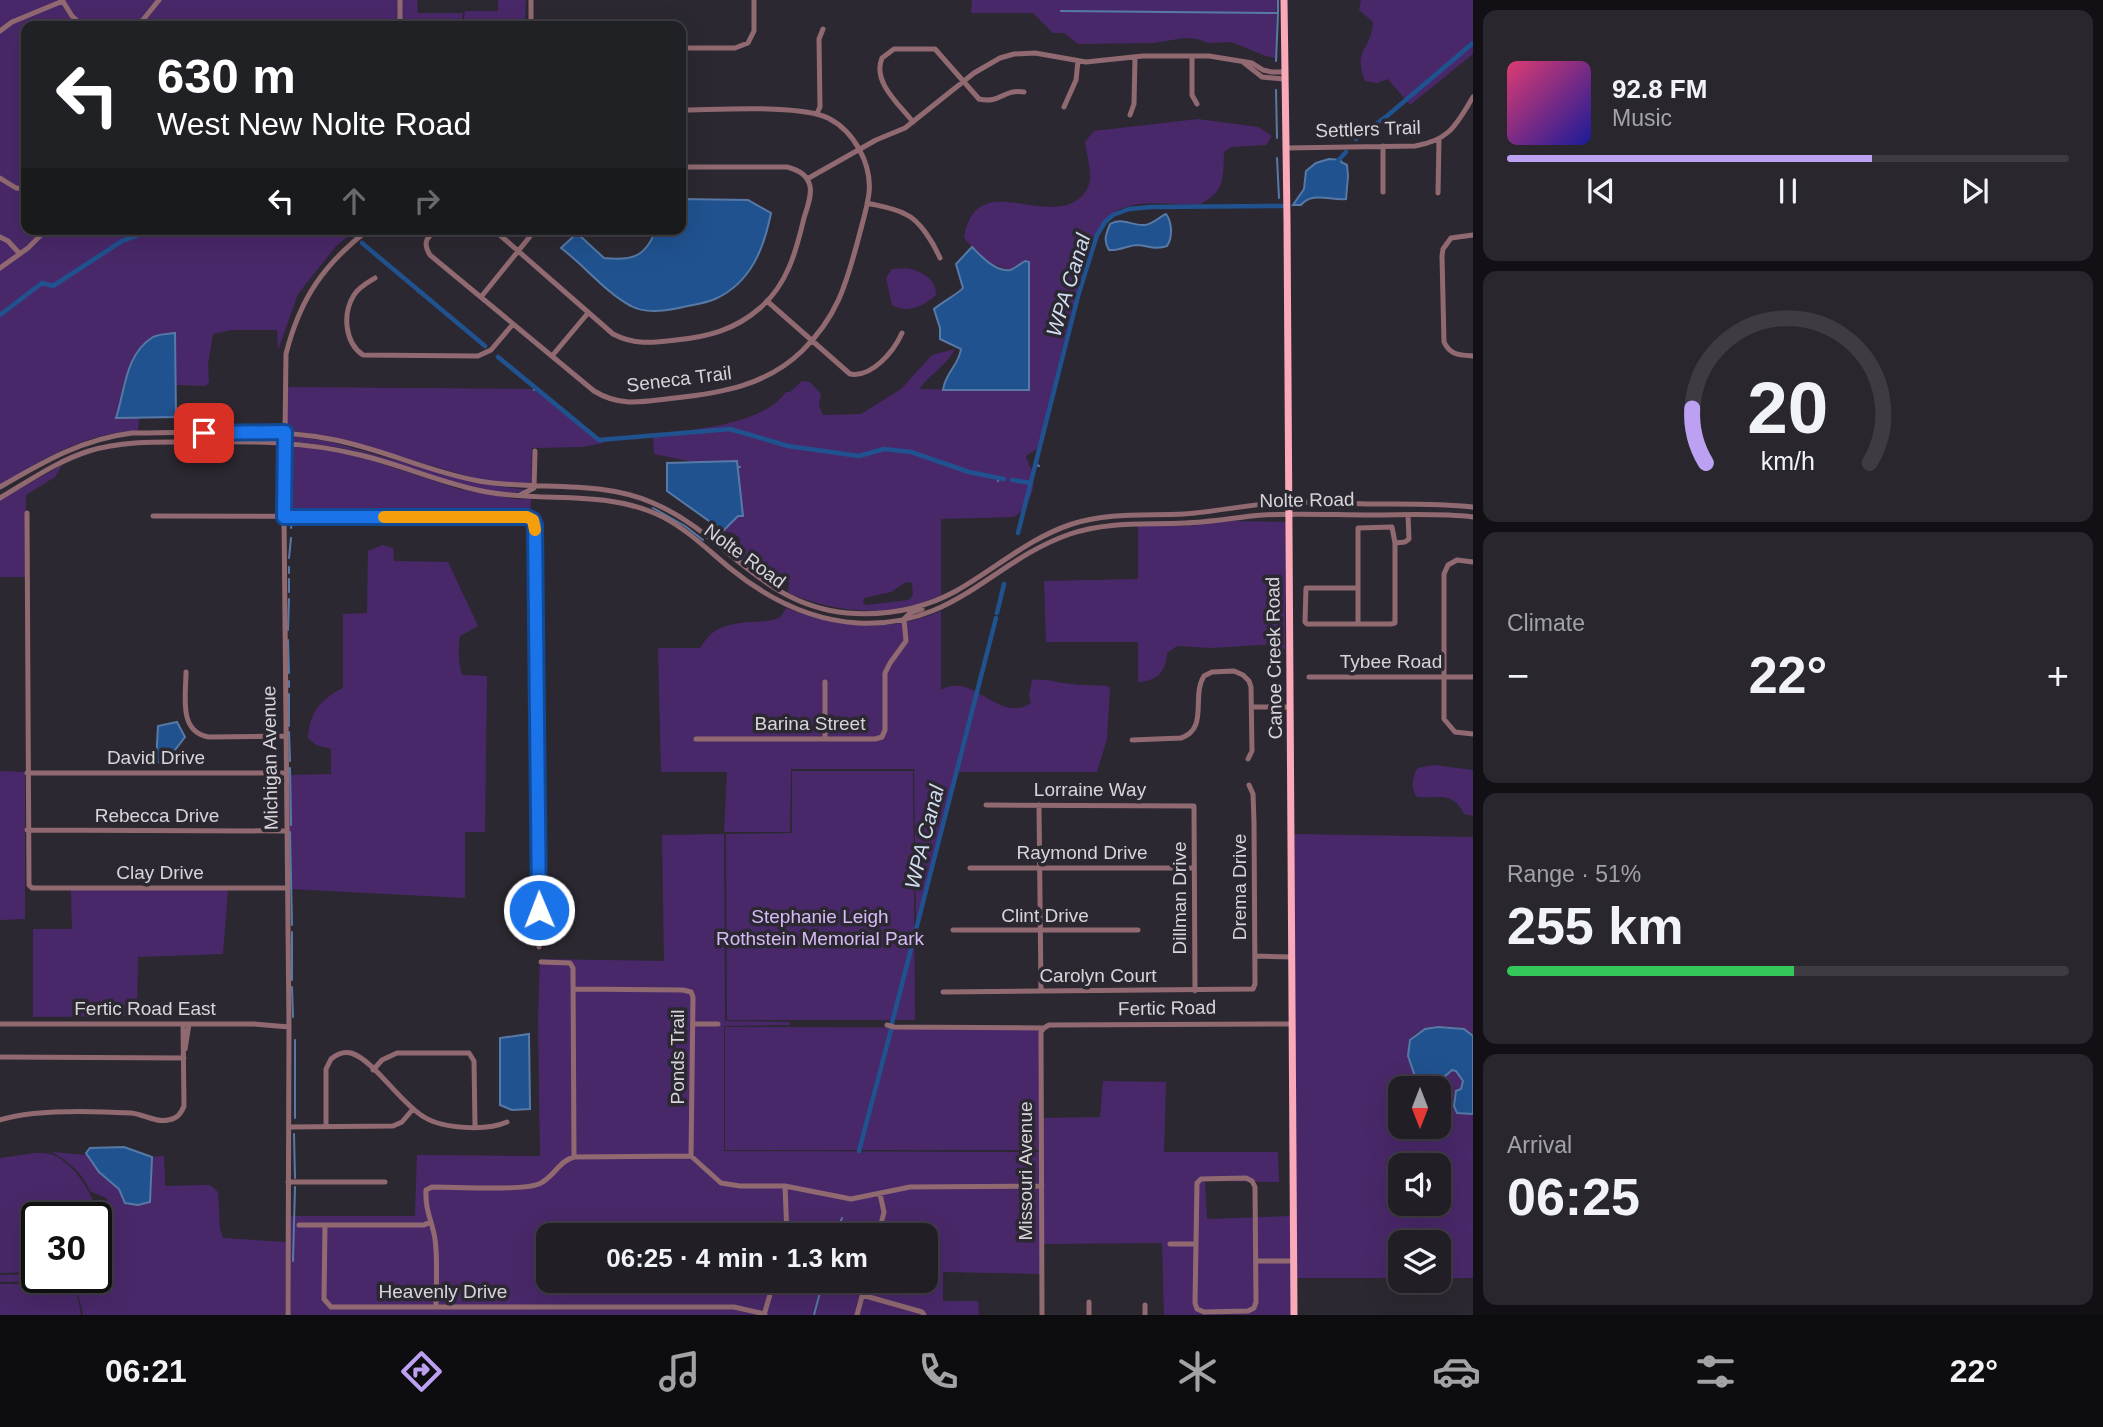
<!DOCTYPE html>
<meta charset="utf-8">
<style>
body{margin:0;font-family:Helvetica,sans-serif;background:#29272d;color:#f1f3f6;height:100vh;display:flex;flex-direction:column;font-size:26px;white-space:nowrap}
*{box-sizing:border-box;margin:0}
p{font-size:23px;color:#a2a2a7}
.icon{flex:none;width:38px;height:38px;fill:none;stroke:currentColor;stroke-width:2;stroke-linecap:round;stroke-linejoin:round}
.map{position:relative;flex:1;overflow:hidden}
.details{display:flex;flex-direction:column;gap:10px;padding:10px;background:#121014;width:630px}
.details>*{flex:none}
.hud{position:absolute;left:21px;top:21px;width:665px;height:214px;border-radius:14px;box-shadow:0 7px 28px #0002,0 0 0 2px #3e3c42;background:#202124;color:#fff;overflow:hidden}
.needle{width:46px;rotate:180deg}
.controls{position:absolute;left:1388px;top:1076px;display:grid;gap:14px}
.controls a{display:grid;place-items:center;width:63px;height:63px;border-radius:14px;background:#211e25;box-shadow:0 7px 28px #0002,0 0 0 2px #3e3c42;font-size:35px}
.speed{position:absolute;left:21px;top:1202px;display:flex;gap:14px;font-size:35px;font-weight:700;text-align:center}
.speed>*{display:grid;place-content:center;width:91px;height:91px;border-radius:50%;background:#211e25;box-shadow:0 7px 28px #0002,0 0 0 2px #3e3c42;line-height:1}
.speed .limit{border:4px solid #111;border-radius:10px;background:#fff;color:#111}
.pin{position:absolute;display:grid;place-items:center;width:60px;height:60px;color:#fff;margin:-30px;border-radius:14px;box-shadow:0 4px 10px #0006}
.me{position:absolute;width:77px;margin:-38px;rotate:359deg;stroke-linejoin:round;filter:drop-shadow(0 0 5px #0008)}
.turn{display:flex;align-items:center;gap:24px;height:147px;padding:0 21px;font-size:32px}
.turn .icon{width:91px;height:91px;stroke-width:2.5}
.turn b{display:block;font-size:49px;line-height:60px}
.lanes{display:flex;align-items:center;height:66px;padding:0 21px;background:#0003;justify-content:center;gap:35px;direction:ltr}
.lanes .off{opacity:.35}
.big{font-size:52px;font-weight:700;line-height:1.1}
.details .tile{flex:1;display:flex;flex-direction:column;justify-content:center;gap:10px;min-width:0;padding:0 24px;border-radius:14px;background:#29272d}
.details .dial{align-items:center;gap:0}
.dial svg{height:182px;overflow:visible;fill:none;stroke:#3e3c42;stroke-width:7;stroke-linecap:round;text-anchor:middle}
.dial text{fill:#f1f3f6;stroke:none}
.song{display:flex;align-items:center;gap:21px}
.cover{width:84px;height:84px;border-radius:10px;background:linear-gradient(135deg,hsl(340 70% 55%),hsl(240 70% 35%))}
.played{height:7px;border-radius:4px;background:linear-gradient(90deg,#bca0f2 65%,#3e3c42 65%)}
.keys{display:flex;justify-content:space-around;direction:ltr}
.heat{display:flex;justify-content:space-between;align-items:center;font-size:38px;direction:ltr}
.charge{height:10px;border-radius:5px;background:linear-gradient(90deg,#34c759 51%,#3e3c42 0)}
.trip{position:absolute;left:536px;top:1223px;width:402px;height:70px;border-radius:14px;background:#211e25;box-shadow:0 7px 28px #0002,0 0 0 2px #3e3c42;font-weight:700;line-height:70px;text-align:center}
.dock{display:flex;height:112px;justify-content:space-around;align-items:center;background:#0d0c0f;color:#a2a2a7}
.dock .icon{width:49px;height:49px}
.dock .on{color:#bca0f2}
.dock b{font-size:32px;color:#f1f3f6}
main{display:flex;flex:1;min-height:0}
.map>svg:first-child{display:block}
.green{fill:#492869;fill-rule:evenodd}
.water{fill:#20528f;stroke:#5779a6;stroke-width:2}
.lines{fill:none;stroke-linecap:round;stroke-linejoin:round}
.stream{stroke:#5779a6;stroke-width:2}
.canal{stroke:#20528f;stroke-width:4.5}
.minor{stroke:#916a71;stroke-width:5}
.major{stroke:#f9a9b8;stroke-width:7}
.route-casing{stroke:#114b97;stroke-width:18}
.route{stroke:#1a73e8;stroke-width:12}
.slow{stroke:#f59e0b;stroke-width:12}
.labels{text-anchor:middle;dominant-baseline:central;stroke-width:7;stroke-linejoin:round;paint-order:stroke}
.street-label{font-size:19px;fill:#d7d5da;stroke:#2c2831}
.park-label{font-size:19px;fill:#d5bbf7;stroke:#2c2831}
.water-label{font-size:21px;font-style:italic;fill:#cfddef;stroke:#2c2831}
</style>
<main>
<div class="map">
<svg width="1473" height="1315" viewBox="0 0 1473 1315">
<rect width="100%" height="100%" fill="#2c2831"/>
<path class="green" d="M0,0H417L418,13H463L461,26H26V229H358L336,246L298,294L278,350L277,330H231L213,334L208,364L209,382L206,386L175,385V333L139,350L123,384L117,418H139L138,431C86,432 43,459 0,485Z
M498,0H526L525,26H463L465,11H498Z
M972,0H1277L1276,58L1266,56L1231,42L1208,43L1197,39L1185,38L1153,43L1078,44L1064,33H1053L1033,13H971Z
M1361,0H1473V54L1410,105L1388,79L1377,83L1365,81C1352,49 1372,50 1373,22L1359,10Z
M1198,119L1258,127L1272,136L1266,145L1231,147L1224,152C1223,178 1225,193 1198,205C1171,205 1131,197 1109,216C1083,238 1050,406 1040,447L1026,456C1027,462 1031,466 1032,472C1037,489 1028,508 1014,517L941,519V595C892,619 836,613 788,593L789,582H767L740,561V538L733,533L723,531L738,516H742L737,461L693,462L654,454L653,435C692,429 762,426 786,392H790L802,381L810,382L821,394L819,406L823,415L861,414L901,389L932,355L955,349C947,365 930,374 919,389L1028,390L1025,261L1010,270L986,262L964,238C976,167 1044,228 1080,198C1087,192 1091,183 1090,174C1090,163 1086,152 1085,142L1094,131ZM906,582L912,583L913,595L909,600L866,605L863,603L864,598L891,592Z
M907,268C922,272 936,278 936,295C923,306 909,314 892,305L886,278L892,269Z
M286,387L534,389L604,443L582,447L532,448L531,485L477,479L334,437L287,430Z
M287,435L331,442L476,483L527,490C491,503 405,465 366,454C340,447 314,443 287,441Z
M287,445L326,450L364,458L459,489L516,499H531L530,518L286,515Z
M62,465L55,477L26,495L25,577H0V500Z
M1234,521L1286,522L1285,650L1277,644L1211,648L1177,646L1167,653C1166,671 1158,681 1138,682V642H1046L1044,581L1138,579V526H1187Z
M383,545L393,548L394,561L448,562L478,626L460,636C458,650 458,661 462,675L487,676L485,832H465V898L289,889L288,775L331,774V749L316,745L308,738C309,713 321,699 343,688V614L367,613L368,551Z
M786,608C835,627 891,633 941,611V690C974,671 999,725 1031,703L1029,695L1032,680C1047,678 1057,683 1071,684C1084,686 1097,684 1110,687L1107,739L1097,772H956L916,927L914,769H791L790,832H724L725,1021L790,1022V1025L724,1026V1151L1039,1152L1040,1118L1100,1117L1103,1081L1166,1082L1164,1152H1278L1279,1182L1205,1181L1207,1219L1291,1216L1292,1315H1164L1162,1243L1041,1244L1040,1274L943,1272V1301H978L979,1315H290V1216H415L417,1155L540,1156L538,1021L540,959L664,961L662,835L724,834L727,772H661L658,648H700C704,642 709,635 715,631C734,618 770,625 780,617C783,615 784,611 786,608ZM548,1236H926V1281H548Z
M1434,765L1473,770V816L1464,814C1453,790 1437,799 1417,797C1410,789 1412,776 1418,768Z
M0,771L25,772V919L0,920Z
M792,771H913L915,1020H727L726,834L792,833Z
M1293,834L1473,837V1036C1472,1036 1465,1030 1464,1029C1451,1024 1410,1026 1408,1045C1407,1055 1414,1069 1416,1079L1441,1082L1452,1070L1456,1071L1463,1081L1458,1113L1473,1114V1278H1439L1438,1242H1400V1278H1296ZM1400,1088H1438V1127H1400ZM1400,1166H1438V1204H1400Z
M71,890H228L223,954L138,957L137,1016L33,1017V929H72Z
M725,1027L1039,1028V1150H725Z
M52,1152L84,1155L86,1153L99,1172L119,1188L128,1205L150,1202L152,1157L164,1156L165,1186L210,1185L218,1192L220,1229L223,1238L286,1242L285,1315H83L75,1281L0,1282V1275L37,1274V1278H96V1242L101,1227L99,1217L108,1199L90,1191C82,1172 69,1162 52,1152Z
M36,1153C41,1153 48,1153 53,1155C79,1166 105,1209 96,1236V1218H37V1272L0,1273V1158Z
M75,1283L81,1315H0V1284Z"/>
<path class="water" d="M1329,159L1341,160V162L1347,165L1348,176L1346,199C1331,201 1312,191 1301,205H1293L1304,189L1306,171L1316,163Z
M681,199L748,200L771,213C764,248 751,283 715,299C704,304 690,305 679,308C665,311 645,314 631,306C605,292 585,266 561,248L577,233L604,258C632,261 646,257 656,229H681Z
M1166,214C1172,222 1173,237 1167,246C1156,250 1149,246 1138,245C1128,245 1120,251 1109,250C1103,241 1106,234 1110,224C1122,217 1132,226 1145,225C1153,224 1159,217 1166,214Z
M972,247C981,256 995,272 1010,270C1014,269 1020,264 1025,261L1029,262V390H943C945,373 959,365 961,349L940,339V328L934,309C941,303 959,293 963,288L956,264Z
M175,333L176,417L116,418C125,391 125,354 153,337C158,334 168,334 175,333Z
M737,461L743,516H738L723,531L667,491V463Z
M177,722L185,737L165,763L156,762L158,726Z
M1438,1027L1464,1029L1473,1036V1114L1457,1113L1454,1106L1456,1091L1461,1089L1463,1081L1456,1071L1452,1070C1435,1086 1437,1082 1416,1079L1408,1056L1410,1040L1425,1029Z
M529,1034L530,1109L512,1110L500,1105V1038Z
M124,1147L152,1157L150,1202L138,1205L125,1203L119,1189L99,1172L86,1153L90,1148Z"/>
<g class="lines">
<path class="stream" d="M1278,0V13
M1061,11L1278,13L1276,61
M466,26L467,22
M1276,90L1277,138
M1277,158L1279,198
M418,292L419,291
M534,390L535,389
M1035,464L1039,466
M739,467H740
M998,481L999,478
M653,508L685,526L703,540
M291,528L292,523
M289,558L291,538
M289,567V573
M289,579V592
M288,630L289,599
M288,640L289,673
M289,681V687
M289,694V726
M289,732L290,761
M290,768L291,825
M290,832L292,925
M292,932V980
M292,987L293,1017
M295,1118V1040
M294,1134L295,1178
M835,1236L842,1218
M293,1261L295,1187
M814,1315L823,1281"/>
<path class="canal" d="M1356,139L1387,116L1473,43
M1335,164L1346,152
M345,229L352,235
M362,243L485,346
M0,315L42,283L53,286L122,241L156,229
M498,357L599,440L730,429L788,446L859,456L884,449L911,452L969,472L1004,479
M1012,480L1031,483
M1018,533L1078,296L1097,235L1105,222L1113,215L1129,209L1151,207L1282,206
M997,613L1004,584
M892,1023L996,618
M859,1151L891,1030"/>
<path class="minor" d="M62,0L72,16L83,26
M400,0V26
M531,0V26
M138,26L159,0
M0,31L12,22L63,1
M681,48H735L748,43L754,31V0
M1192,56V95L1197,104
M1243,62L1262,77L1284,79
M1064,107L1076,80L1078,61
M817,113L820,107L819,39L823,29
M1130,115L1134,104L1135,57
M913,122C899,104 872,82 882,58L894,49H935L979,99C1001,104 1002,89 1024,92
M1285,148L1415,146C1450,140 1456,125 1473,97
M0,178L16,188L26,189
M807,179L876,140L905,128L974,73L1000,58L1014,54L1035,53L1086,62L1143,56H1209L1252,63L1263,70L1272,72H1284
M1383,192V146
M1438,193L1439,139
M867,203C879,206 894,208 905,214C920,220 934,244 940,258
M438,229C427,237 422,242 430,255L594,391C622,408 644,401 675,398C722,393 767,385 802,351C837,317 846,285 858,240C862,224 867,209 869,193C872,164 854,131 828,118C801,104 715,110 681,110
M493,229L613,334C634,345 652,343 676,340C707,337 735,330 760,308C787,285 796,252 804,218C807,208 812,196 810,186C807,174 798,170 787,167H681
M1473,235L1451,238L1443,249L1442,256L1444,342C1450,355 1459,355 1473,356
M0,237L8,241L20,254
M0,268L28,248L47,229
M375,278C367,283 359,287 354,295C342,314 345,343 363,355L478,356L491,350L513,324
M481,297L536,229
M767,301L850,374C872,378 894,351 902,333
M552,356L588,313
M0,487C43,462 82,439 132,433C198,433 265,427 330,439C381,448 428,472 479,481C536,491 599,479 653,503C725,533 760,605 847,613C885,616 923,609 956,591C995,569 1029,538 1072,524C1109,512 1146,516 1184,514C1215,512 1245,505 1275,503C1306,501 1337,503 1367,504C1402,504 1438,503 1473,507
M520,495L534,488L535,451
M0,498C29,481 57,461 89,451C122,441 156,442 190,442C248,441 304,441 360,455C403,465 443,484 487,492C547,503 607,489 663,517C688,530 709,551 731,569C768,599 810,620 858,623C955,628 990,562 1070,534C1108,521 1146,525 1185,523C1211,522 1237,517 1263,515C1299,513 1336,515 1372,515C1405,515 1440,513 1473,517
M27,513L29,885L32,888H287
M153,516L527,517L533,520L535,525L539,947
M1395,543L1405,542L1409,539L1408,515
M1473,562L1457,560L1448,565L1444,574V719L1455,732L1473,734
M1358,588H1306L1305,622L1307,624H1391L1395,623V543L1392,527L1358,528V624
M904,619L910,613L922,609
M186,672C186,696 178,732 209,737L286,736
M1309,677H1473
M825,682V739
M1252,707H1290
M696,739H875L882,737L885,730V673L890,663L906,641L904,619
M1132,740L1181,738C1209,729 1191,696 1204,676L1212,672L1234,671L1243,675L1249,681L1251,687L1252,751L1248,759
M27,773H285
M986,805L1194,806L1195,991
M1039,805L1041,991
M27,830L287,831
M970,868H1194
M953,930H1138
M1255,956L1292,957
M541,962L570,963L573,968L574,1157
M573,989L683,990L691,992L693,997L691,1156
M943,992L1253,989L1255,984L1254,822L1253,794L1249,785
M0,1024H254L289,1027
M693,1024H718
M887,1025L894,1027L1044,1028L1049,1025L1291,1024
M185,1049L189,1024
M0,1057L184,1058
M373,1070L382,1060L397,1053H469L474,1061L475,1126
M0,1120C33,1109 95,1111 131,1113C143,1114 156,1123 168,1120C177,1119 181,1114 184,1106L183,1024
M326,1126V1069L331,1059C337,1054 343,1051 351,1053C374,1060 400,1103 424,1117C443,1129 487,1131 507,1122
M289,1127L393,1126L402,1122L413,1109
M1246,1178L1252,1181L1255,1187L1256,1302L1254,1308L1248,1311L1204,1312L1197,1309L1195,1303L1197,1183L1201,1179Z
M288,1182H385
M785,1186L787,1236
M299,1225H424L430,1222
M325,1225L324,1299L331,1307H734L765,1314
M878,1236L884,1212L880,1194
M1170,1244H1195
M1256,1261H1294
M862,1295L922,1312L924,1315
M436,1307C436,1285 438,1261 435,1239C432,1220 425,1211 426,1190L432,1187C456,1187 521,1191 539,1184C553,1178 559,1161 574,1157L691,1156L721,1183L740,1186H785L851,1199L910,1187L1042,1186
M288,1315L289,1027L284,517L286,354C300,298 324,264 369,229
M764,1315L774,1281
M857,1315L866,1281
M1042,1315L1041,1032L1044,1028
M1089,1315V1302
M1145,1315V1305"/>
<path class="major" d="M1284,0L1287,220L1294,1315"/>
</g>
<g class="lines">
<defs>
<path id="route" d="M204,433L285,432L284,517H527L533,520L535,525L539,910"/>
</defs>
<use href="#route" class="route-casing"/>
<use href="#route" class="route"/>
<path class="slow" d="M384,517H527L533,520L535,530"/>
</g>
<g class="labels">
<g class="street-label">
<text transform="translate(1368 129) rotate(-2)">Settlers Trail</text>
<text transform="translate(679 379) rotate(-7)">Seneca Trail</text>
<text transform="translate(1307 500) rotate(-1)">Nolte Road</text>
<text transform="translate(745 556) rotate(36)">Nolte Road</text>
<text transform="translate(1274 658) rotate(-91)">Canoe Creek Road</text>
<text x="1391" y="661">Tybee Road</text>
<text x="810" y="723">Barina Street</text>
<text x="156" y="757">David Drive</text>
<text transform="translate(270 758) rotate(-91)">Michigan Avenue</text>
<text x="1090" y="789">Lorraine Way</text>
<text x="157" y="815">Rebecca Drive</text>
<text x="1082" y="852">Raymond Drive</text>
<text x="160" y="872">Clay Drive</text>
<text transform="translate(1239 887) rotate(-90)">Drema Drive</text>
<text transform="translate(1179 898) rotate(-90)">Dillman Drive</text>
<text x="1045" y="915">Clint Drive</text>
<text x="1098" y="975">Carolyn Court</text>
<text x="145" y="1008">Fertic Road East</text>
<text transform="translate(1167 1008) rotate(-1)">Fertic Road</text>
<text transform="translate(677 1057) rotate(-90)">Ponds Trail</text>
<text transform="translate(1025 1171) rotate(-90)">Missouri Avenue</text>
<text x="443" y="1291">Heavenly Drive</text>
</g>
<g class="park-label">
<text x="820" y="916">Stephanie Leigh<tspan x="820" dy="22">Rothstein Memorial Park</tspan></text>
</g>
<g class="water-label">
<text transform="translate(1068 285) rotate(-73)">WPA Canal</text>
<text transform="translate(924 837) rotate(-76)">WPA Canal</text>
</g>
</g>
</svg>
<div class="controls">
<a><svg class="needle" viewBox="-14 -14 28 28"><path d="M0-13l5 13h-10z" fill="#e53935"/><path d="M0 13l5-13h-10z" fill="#a2a2a7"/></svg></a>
<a><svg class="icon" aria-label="sound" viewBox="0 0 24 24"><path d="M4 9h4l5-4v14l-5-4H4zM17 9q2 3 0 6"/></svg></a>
<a><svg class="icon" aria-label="layers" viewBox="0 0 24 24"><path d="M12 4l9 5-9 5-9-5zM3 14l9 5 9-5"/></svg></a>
</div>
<div class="speed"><div class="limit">30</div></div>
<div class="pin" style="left:204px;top:433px;background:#d93025"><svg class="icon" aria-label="arrive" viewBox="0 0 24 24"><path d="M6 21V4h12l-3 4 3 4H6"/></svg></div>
<svg class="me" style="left:539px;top:910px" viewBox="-20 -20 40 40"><circle r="17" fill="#1a73e8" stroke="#fff" stroke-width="3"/><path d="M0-11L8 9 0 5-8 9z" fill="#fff"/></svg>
<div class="trip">06:25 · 4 min · 1.3 km</div>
<div class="hud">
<div class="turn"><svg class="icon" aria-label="left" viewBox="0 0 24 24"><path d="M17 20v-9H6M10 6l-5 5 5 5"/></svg><div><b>630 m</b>West New Nolte Road</div></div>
<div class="lanes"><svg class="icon" aria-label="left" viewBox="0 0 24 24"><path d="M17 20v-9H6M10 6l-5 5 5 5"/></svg><svg class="icon off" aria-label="ahead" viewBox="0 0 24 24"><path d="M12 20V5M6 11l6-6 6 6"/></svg><svg class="icon off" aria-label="right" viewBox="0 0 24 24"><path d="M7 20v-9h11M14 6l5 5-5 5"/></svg></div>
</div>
</div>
<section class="details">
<div class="tile">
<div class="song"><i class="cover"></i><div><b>92.8 FM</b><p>Music</p></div></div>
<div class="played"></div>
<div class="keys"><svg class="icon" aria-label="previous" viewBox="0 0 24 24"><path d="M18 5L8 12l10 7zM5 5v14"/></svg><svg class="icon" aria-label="pause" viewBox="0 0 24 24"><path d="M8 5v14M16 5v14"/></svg><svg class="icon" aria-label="next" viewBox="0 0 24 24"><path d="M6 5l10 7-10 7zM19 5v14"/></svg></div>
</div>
<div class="tile dial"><svg viewBox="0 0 100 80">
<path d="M14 69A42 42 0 1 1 86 69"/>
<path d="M14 69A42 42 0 0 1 8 45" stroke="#bca0f2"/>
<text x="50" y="56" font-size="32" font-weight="700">20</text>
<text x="50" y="72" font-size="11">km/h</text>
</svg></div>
<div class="tile"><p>Climate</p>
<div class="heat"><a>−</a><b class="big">22°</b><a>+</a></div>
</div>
<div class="tile"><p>Range · 51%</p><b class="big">255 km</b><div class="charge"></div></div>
<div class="tile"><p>Arrival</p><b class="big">06:25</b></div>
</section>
</main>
<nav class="dock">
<b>06:21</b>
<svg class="icon on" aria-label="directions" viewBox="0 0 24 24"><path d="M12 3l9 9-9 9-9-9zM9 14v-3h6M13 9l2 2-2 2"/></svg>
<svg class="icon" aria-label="music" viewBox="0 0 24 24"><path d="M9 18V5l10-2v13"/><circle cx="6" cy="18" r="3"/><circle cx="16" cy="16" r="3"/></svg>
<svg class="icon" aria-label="phone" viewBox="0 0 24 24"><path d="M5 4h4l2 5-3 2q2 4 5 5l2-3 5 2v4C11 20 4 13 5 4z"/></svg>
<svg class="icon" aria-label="climate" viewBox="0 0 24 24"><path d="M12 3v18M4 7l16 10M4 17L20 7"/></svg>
<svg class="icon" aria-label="car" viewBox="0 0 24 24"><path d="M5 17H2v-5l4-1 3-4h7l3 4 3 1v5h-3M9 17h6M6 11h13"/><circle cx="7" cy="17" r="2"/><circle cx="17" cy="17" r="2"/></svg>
<svg class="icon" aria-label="filters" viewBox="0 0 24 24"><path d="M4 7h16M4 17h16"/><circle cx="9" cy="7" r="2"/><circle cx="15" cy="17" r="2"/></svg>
<b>22°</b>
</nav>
